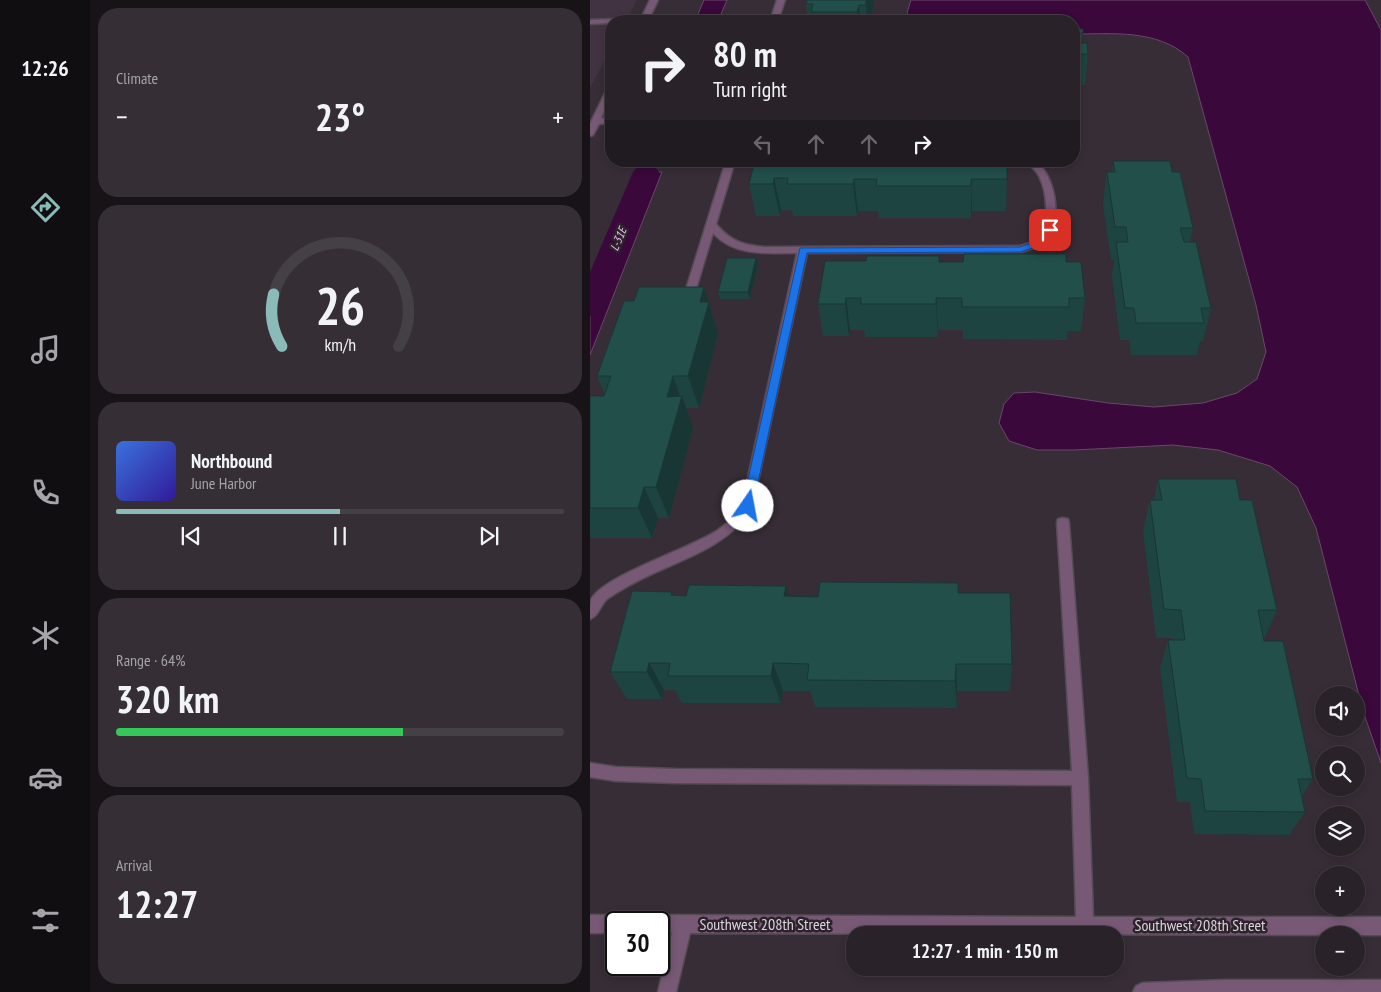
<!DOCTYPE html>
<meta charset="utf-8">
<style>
body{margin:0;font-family:"PT Sans Narrow",sans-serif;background:#352f35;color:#f1f3f6;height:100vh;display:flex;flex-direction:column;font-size:19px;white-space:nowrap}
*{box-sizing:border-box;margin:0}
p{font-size:16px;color:#a5a4a8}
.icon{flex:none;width:28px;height:28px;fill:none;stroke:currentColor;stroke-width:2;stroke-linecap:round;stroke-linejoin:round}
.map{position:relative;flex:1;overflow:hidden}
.details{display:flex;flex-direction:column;gap:8px;padding:8px;background:#171317;width:500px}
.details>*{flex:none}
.banner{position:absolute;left:15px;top:15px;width:475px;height:152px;border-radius:20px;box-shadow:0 2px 8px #0003,0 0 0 1px #453f46;background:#292229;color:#f1f3f6;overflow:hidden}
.fabs{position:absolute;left:725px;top:686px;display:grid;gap:10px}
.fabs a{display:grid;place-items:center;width:50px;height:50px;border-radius:50%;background:#292229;box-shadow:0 2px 8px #0003,0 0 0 1px #453f46;font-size:25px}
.speed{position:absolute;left:15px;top:911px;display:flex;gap:10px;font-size:25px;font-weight:700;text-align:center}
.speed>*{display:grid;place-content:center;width:65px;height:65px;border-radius:50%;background:#292229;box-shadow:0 2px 8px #0003,0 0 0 1px #453f46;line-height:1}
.speed .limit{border:2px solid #111;border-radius:8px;background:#fff;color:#111}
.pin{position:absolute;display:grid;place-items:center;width:42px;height:42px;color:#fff;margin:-21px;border-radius:10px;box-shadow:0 2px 8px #0006}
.me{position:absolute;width:55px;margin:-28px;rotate:12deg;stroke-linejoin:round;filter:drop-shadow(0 0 4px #0008)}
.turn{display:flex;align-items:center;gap:18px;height:105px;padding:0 25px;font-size:22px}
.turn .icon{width:65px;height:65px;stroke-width:2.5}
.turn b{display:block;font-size:35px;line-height:42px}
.lanes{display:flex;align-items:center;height:48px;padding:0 25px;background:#0003;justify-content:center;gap:25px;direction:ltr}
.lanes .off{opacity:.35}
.big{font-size:38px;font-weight:700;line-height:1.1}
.details .widget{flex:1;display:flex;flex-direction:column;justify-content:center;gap:8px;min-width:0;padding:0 18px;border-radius:20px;background:#352f35}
.details .dial{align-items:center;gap:0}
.dial svg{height:130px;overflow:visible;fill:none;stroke:#453f46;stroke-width:7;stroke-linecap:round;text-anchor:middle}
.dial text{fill:#f1f3f6;stroke:none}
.song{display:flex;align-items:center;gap:15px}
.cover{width:60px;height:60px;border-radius:8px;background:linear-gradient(135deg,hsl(220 70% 55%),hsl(250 70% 35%))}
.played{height:5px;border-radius:2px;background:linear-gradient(90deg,#8bbbb9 50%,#453f46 50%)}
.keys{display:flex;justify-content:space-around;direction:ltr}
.heat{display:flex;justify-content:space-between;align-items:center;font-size:28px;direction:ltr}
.charge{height:8px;border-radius:4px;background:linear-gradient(90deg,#34c759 64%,#453f46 0)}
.trip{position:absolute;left:256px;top:926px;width:278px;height:50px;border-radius:20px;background:#292229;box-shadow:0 2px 8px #0003,0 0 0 1px #453f46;font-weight:700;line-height:50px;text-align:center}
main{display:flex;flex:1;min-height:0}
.dock{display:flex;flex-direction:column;width:90px;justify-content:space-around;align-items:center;background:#100e10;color:#a5a4a8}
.dock .icon{width:35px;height:35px}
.dock .selected{color:#8bbbb9}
.dock b{font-size:22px;color:#f1f3f6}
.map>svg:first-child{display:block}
.built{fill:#423342}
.water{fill:#3a083a;stroke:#6b466b}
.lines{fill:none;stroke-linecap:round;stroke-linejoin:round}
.canal{fill:#3a083a;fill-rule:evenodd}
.minor-casing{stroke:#554b55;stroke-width:3}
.minor{fill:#775975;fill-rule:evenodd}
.wall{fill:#1d4440}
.shaded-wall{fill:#183734}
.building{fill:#224f4a;stroke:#183734}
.route{fill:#1a73e8;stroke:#114b97}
.labels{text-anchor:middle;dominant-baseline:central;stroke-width:5;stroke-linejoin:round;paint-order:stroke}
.far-water-label{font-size:12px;font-style:italic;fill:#f8c0f5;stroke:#2d232d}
.near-street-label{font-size:16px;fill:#dcd6dc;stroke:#2d232d}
</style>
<main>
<nav class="dock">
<b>12:26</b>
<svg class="icon selected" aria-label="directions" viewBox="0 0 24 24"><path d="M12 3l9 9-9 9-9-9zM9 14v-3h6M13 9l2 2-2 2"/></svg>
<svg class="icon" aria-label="music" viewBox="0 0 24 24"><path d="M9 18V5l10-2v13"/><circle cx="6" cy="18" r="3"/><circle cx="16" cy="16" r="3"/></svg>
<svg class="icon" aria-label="phone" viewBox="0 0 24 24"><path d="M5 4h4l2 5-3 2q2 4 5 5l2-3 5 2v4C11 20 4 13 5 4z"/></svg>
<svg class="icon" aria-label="climate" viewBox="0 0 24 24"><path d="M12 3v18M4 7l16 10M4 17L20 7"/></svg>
<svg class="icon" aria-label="car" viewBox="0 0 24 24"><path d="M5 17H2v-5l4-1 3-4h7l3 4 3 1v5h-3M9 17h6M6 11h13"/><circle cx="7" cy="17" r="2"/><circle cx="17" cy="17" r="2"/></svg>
<svg class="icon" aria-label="filters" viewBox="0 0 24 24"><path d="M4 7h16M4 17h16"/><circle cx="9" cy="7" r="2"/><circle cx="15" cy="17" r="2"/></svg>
</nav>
<section class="details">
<div class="widget"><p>Climate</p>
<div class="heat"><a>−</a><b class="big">23°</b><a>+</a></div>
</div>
<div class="widget dial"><svg viewBox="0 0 100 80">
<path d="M14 69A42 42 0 1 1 86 69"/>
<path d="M14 69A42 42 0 0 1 9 37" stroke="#8bbbb9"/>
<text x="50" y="56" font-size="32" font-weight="700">26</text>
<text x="50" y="72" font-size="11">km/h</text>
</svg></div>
<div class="widget">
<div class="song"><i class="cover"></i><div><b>Northbound</b><p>June Harbor</p></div></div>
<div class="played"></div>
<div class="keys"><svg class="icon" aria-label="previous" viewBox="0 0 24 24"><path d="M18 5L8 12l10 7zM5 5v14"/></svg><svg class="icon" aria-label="pause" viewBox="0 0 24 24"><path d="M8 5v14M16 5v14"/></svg><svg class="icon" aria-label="next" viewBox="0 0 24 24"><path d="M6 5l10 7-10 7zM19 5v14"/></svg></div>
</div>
<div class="widget"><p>Range · 64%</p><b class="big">320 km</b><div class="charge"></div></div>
<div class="widget"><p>Arrival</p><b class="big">12:27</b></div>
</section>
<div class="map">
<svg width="791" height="992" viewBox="0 0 791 992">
<rect width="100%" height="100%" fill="#372d37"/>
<path class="built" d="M0,0H47L36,21H21V48L0,88Z"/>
<path class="water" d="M114,0H137L128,21H105Z
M321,0H775L791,30V763L773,711L726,528L707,487L680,466L628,450L583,445L484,450H447L419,441L409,423L414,404L424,393L445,392L518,403L564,407L613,403L647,393L667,379L676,352L666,305L598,57C567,29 523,34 484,34V21H322L317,13Z
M44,172H72L0,355V275Z"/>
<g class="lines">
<path class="canal" d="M56,164L65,167L69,172L15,306L10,313L0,316V272L43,172L47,167Z"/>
<defs>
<path id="minor" d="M60,0H68L58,21H50Z
M187,0H195L188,21H180Z
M24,19L25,21H21V23L0,24V20Z
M18,87H21V97L11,118L21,119V123L9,124L3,135L0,136V124Z
M136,161H145L126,224C140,241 153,245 174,247L430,246L449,240C459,224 458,193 449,176C446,170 440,166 436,161H446C467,180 472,220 456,244L431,252L217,253L162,509C132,554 77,562 33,589C28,592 22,595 17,599C10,605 9,616 0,619C0,613 0,605 1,600C12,576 102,548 128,530C138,523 145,515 152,505L207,253C178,253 145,257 123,233L102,302L97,305L93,304L92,302Z
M473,518L478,519L479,523L498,778L503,917H791V935L100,933L86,992H68L82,933L69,932V922H61L63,918L69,915L486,917L482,785L85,783L26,781L0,777V763L26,767L85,769L482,771L467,523L468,519Z
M0,915H26L32,918L34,922H26V933H0Z
M635,980H791V992H543L546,986L552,983Z"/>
</defs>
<use href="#minor" class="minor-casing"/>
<use href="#minor" class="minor"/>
</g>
<path class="wall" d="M217,0H284L281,21H218L216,4Z
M484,29L493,33L492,43L498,54L495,85H484Z
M165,161L417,179L416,211H382L381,218H289L288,211H268L267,216H203L202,210H191L190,216H166L159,184Z
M523,161L582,172L603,228L600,242L621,308L613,341H610L607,355H541L539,340H530L522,275L524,260H521L513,204L517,172H522Z
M349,256V262H476L495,298L491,331H477V340L373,339V330H348V337H275L274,330H260L259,336H233L228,304L276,261Z
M168,265L160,299H130L128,292Z
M114,287L118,302H119L128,334L109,408H96L103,428L79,518H68L62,538H0V396H14V393L7,376L44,301Z
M568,479L650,500L687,610L674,639L723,779L712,796L715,812L699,835L604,834L600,802H587L570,668L578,640H583V638H566L553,531L560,500H564Z
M368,583V593L422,664L420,691H367V708L225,707L220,691H193L191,703H92L85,690H74L72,699H37L20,672L84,596L228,597Z"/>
<path class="shaded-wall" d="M276,0H284L281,21H277L276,5Z
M269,5L270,21H268L267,12Z
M184,178L191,210L190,216L183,184Z
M264,179L268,211L267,216L263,184Z
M381,179L382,211L381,218Z
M166,258L168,265L160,299L158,292Z
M114,287L119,304V302L128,334L109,408L98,376L110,302Z
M256,298L260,330L259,336L255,304Z
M346,298L348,330V337L346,304Z
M83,376L91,399L92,396L103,428L79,518L66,487L77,397Z
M54,487L68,518L62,538L48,508Z
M196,586L204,615L194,596Z
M59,663L74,690L72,699L57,672Z
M183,663L193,691L191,703L181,676Z
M366,664L367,691V708L365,681Z"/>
<path class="building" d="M217,0H276V5H269L267,12H221L223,4H216Z
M484,29H493V33H488L489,43H497L498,54H484Z
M165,161H417V179H381V186H286L287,179H264L263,184H197L198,178H184L183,184H159Z
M523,161H580L582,172H590L603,228H590L594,242H606L621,308H611L614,323H546L544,308H535L526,242H538L536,227H525L517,172H525Z
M374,254H476V262H491L495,298H479V307H372V298H346V304H271V298H256L255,304H228L235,261H276L277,256H349V262H373Z
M137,258H166L158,292H128Z
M49,287H114L110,302H119L98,376H83L77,397L92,396L66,487H54L48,508H0V396H14L21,376H7L34,301H44Z
M568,479H646L650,500H662L687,610H668L674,641H693L723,779H708L715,812L615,811L611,779L597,778L578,640H595L591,610L574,609L560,500H572Z
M230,582L368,583V593H420L422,664H366L365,681L217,680L219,664L183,663L181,676H78L80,663H59L57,672H20L42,591L82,592L81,595L96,596L99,585L196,586L194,596L228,597Z"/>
<path class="route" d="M460,227L464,230L456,244L430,252L217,253L163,506L162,509H154L152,506L210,248L430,247L450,240L457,228Z"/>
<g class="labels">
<g class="far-water-label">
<text transform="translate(28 239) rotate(-67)">L-31E</text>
</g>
<g class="near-street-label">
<text x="175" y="924">Southwest 208th Street</text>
<text x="610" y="925">Southwest 208th Street</text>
</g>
</g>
</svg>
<div class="fabs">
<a><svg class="icon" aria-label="sound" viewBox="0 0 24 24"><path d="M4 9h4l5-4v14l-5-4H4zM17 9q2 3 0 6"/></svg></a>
<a><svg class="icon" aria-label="search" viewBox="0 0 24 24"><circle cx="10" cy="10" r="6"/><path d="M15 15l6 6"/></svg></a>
<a><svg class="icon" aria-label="layers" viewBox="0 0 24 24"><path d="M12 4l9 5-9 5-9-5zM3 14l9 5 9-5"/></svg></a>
<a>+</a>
<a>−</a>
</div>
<div class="speed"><div class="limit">30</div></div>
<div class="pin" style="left:460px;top:230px;background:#d93025"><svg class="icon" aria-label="arrive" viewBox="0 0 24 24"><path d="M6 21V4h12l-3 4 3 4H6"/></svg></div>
<svg class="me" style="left:158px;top:506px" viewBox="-20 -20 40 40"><circle r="19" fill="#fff"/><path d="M0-13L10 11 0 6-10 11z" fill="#1a73e8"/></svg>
<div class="trip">12:27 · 1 min · 150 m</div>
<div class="banner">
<div class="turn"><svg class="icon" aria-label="right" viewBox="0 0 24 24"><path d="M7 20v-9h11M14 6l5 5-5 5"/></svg><div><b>80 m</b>Turn right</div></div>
<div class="lanes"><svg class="icon off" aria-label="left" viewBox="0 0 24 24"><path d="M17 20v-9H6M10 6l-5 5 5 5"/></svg><svg class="icon off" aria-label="ahead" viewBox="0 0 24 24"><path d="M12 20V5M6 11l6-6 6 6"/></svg><svg class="icon off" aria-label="ahead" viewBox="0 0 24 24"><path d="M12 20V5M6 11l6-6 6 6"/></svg><svg class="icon" aria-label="right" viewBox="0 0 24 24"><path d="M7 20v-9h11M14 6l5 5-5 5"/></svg></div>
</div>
</div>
</main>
